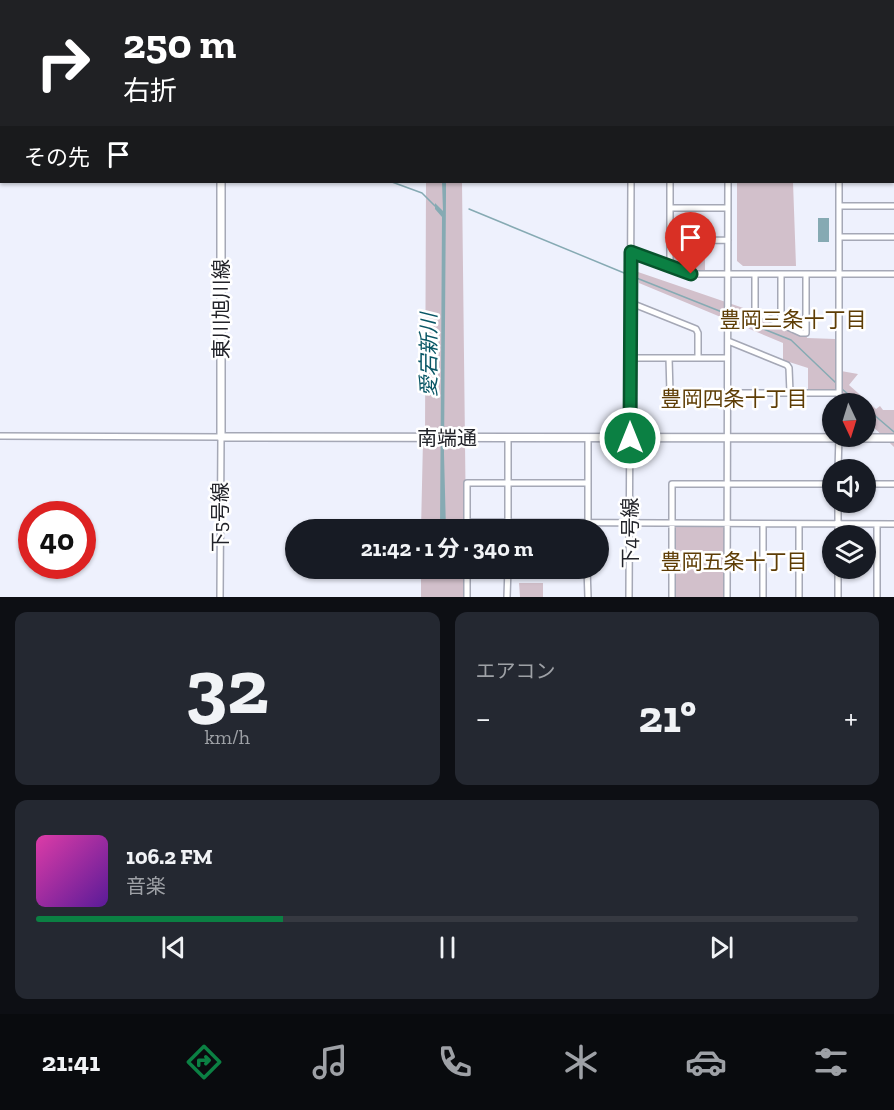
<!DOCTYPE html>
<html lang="ja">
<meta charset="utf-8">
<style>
body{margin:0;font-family:"Zilla Slab","Noto Sans JP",serif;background:#242831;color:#f1f3f6;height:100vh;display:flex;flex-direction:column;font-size:22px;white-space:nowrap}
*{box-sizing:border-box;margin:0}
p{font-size:20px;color:#9ea1a6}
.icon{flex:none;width:33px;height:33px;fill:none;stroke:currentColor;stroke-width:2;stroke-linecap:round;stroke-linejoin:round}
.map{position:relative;height:597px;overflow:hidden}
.side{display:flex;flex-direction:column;gap:15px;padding:15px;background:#0d0f14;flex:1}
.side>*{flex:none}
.guide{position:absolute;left:0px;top:0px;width:894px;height:183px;box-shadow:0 2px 4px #0004;background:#202124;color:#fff;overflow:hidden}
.needle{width:39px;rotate:176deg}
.buttons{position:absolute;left:822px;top:393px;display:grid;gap:12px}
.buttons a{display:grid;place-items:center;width:54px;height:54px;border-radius:50%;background:#171b24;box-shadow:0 2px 4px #0004;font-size:30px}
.speed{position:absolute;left:18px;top:501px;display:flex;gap:12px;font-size:30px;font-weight:700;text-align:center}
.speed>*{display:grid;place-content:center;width:78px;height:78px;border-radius:50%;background:#171b24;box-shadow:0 2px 4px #0004;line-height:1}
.speed .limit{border:9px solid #d22;background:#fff;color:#111}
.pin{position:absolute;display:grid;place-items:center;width:51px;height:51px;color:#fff;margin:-62px -26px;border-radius:50% 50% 50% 0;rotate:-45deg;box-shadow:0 0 6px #0007}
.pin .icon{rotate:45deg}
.me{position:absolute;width:66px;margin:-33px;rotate:0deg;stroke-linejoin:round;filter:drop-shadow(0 0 4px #0008)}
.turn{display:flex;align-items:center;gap:21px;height:126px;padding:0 24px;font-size:27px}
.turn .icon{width:78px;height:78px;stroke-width:2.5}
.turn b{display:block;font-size:42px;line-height:51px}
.then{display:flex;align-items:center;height:57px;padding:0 24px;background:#0003;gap:12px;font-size:22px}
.big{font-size:45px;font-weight:700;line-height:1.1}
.side .tile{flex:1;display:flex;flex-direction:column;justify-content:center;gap:9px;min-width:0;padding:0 21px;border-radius:12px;background:#242831}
.side .dial{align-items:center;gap:0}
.dial b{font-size:78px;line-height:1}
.song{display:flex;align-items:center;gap:18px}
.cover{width:72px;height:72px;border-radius:9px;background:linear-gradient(135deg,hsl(320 70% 55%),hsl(270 70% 35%))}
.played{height:6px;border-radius:3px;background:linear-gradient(90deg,#0b8043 30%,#363941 30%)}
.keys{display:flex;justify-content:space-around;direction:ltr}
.heat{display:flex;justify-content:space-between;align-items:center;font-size:33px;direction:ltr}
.side .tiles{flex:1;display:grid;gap:15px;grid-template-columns:1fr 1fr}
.tile:last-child{grid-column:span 2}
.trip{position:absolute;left:285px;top:519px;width:324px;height:60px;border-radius:30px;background:#171b24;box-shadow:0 2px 4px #0004;font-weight:700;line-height:60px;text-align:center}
.tab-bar{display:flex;height:96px;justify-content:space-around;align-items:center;background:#090b0e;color:#9ea1a6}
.tab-bar .icon{width:42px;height:42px}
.tab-bar .current{color:#0b8043}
.tab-bar b{font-size:27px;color:#f1f3f6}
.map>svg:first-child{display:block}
.green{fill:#d2c0cb}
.water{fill:#86aab3}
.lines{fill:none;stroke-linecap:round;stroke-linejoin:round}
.stream{stroke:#86aab3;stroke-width:1.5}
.minor-casing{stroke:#a5a8b6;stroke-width:8}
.major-casing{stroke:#a5a8b6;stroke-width:10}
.minor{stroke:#fff;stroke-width:5}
.major{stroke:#fff;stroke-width:7}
.route-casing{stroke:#07532c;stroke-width:15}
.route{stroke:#0b8043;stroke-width:10}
.labels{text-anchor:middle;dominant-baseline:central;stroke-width:5;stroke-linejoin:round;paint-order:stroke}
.street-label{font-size:20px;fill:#222329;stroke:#fff}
.neighbourhood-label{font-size:21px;fill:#5e3d05;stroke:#fff}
.water-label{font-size:21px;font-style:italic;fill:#085665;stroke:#fff}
</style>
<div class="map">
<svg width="894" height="597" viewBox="0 0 894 597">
<rect width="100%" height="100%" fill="#eef1fd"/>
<path class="green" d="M426,182H462L466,529L421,530L423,440L425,436Z
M737,182H793L796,266H743L737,261Z
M673,243H705V272H692L673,266Z
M638,272L755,312L806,333L807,338L835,339V392L808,391V368L783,360V343L639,283Z
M841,371L858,374L849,385L876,409L880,406L883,410H894V447L866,420V404L841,403Z
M674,526L725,527L724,597H674Z
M421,569H466V597H421Z
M519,583H543V597H520Z"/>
<path class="water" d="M442,182H446V193L444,454L446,530L440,529L442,217L435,209V203L443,211Z
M818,218H829V242H818Z"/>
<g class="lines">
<path class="stream" d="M0,78L2,79
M392,182L422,193L435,206
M469,209L629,275
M634,277L727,314
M731,316L791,340L836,383
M842,389L860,404
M866,408L894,432"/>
<defs>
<path id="minor" d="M631,0V2
M729,2V0
M839,2V0
M892,34H894
M892,73H894
M892,110H894
M892,143H894
M892,175H894
M670,182V266
M839,206H894
M670,208H728
M839,237H894
M670,241L728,240
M631,252L691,274H894
M755,274V312L801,333H806V274
M631,303L696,329L698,333V358
M781,322V274
M728,341L787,365L789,368L790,393
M630,358H727
M669,358L670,393H839
M839,404V182
M0,436L221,437L220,597
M838,470L839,436
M866,484H894
M467,522L894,524
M799,524V597
M467,530V483H588
M508,530V438
M588,530V438
M838,536V502
M467,568V597
M587,568L588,597
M507,597L508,568
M629,597L631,182
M672,597V484H832
M727,597L728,182
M763,597V524
M838,597V568
M877,597V524"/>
<path id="major" d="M221,2V0
M221,182V437L894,438"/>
</defs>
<use href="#minor" class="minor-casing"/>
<use href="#major" class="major-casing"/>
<use href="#minor" class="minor"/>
<use href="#major" class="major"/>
</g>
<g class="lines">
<defs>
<path id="route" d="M630,438L631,252L691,274"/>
</defs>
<use href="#route" class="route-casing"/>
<use href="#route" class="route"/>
</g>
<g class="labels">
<g class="street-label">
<text transform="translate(221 309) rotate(-90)">東川旭川線</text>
<text x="447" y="438">南端通</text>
<text transform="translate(220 517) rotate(-90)">下5号線</text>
<text transform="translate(630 533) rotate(-90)">下4号線</text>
</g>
<g class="neighbourhood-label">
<text x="793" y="319">豊岡三条十丁目</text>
<text x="734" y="398">豊岡四条十丁目</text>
<text x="734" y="561">豊岡五条十丁目</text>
</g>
<g class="water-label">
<text transform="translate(428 355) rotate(-90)">愛宕新川</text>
</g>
</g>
</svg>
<div class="buttons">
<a><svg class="needle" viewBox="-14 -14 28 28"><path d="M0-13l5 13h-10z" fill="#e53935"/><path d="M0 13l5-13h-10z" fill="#9ea1a6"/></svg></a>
<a><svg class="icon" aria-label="sound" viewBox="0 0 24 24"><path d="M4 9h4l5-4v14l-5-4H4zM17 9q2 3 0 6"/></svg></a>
<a><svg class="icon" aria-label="layers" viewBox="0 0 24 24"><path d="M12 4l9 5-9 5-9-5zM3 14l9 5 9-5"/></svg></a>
</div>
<div class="speed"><div class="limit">40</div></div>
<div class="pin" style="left:691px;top:274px;background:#d93025"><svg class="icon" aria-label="arrive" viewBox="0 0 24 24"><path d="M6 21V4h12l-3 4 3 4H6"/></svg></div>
<svg class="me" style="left:630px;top:438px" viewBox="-20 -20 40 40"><circle r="17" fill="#0b8043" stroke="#fff" stroke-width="3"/><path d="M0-11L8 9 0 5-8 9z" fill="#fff"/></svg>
<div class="trip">21:42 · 1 分 · 340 m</div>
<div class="guide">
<div class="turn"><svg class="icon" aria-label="right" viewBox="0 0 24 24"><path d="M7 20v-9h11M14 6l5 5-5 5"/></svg><div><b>250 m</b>右折</div></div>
<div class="then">その先<svg class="icon" aria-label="arrive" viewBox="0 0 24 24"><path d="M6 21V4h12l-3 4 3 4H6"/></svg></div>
</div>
</div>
<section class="side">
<div class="tiles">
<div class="tile dial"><b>32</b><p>km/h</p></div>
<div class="tile"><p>エアコン</p>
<div class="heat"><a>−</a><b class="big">21°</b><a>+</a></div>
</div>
<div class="tile">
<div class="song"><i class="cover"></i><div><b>106.2 FM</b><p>音楽</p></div></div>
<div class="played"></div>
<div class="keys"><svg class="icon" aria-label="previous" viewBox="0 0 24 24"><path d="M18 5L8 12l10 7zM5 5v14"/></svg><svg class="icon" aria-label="pause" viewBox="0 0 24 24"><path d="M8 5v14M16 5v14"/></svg><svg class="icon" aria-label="next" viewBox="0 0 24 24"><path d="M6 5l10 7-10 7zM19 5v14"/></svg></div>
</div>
</div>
</section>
<nav class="tab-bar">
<b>21:41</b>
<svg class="icon current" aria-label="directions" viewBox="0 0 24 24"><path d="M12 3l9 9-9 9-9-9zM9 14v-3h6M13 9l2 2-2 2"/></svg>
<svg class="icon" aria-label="music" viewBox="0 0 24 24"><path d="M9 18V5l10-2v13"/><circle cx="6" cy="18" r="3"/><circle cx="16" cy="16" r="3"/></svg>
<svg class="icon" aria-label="phone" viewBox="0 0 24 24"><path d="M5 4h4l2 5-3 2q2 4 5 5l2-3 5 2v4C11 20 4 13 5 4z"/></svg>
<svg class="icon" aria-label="climate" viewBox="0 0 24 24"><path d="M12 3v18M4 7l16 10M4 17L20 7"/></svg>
<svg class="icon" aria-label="car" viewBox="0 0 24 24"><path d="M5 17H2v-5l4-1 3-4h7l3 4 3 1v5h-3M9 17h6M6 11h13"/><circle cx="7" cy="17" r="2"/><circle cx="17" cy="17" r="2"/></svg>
<svg class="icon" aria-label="filters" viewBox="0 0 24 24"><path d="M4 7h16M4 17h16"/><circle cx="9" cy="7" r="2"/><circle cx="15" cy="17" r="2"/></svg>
</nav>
